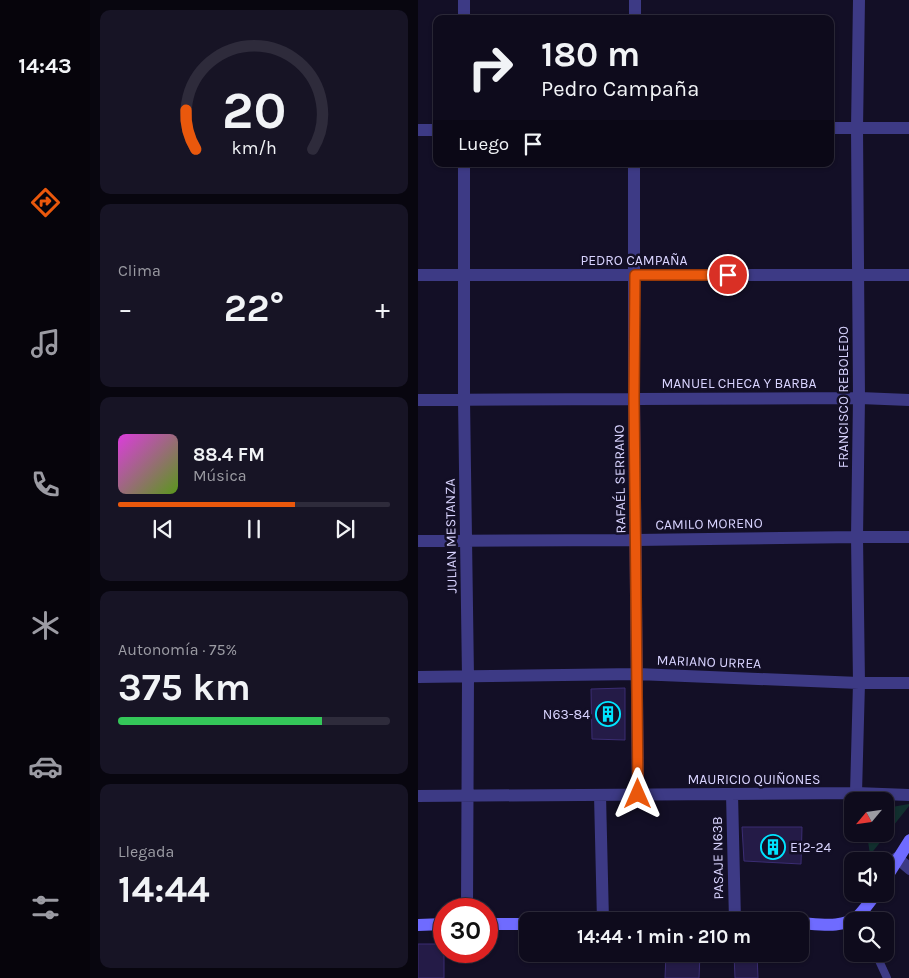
<!DOCTYPE html>
<html lang="es">
<meta charset="utf-8">
<style>
body{margin:0;font-family:Karla,sans-serif;background:#171425;color:#f1f3f6;height:100vh;display:flex;flex-direction:column;font-size:19px;white-space:nowrap}
*{box-sizing:border-box;margin:0}
p{font-size:16px;color:#9b9ba3}
.icon{flex:none;width:28px;height:28px;fill:none;stroke:currentColor;stroke-width:2;stroke-linecap:round;stroke-linejoin:round}
.map{position:relative;flex:1;overflow:hidden}
.details{display:flex;flex-direction:column;gap:10px;padding:10px;background:#08060f;width:328px}
.details>*{flex:none}
.guide{position:absolute;left:15px;top:15px;width:401px;height:152px;border-radius:10px;box-shadow:0 1px 4px #0004,0 0 0 1px #2e2b3b;background:#0e0b1c;color:#f1f3f6;overflow:hidden}
.needle{width:32px;rotate:241deg}
.controls{position:absolute;left:426px;top:792px;display:grid;gap:10px}
.controls a{display:grid;place-items:center;width:50px;height:50px;border-radius:10px;background:#0e0b1c;box-shadow:0 1px 4px #0004,0 0 0 1px #2e2b3b;font-size:25px}
.speed{position:absolute;left:15px;top:898px;display:flex;gap:10px;font-size:25px;font-weight:700;text-align:center}
.speed>*{display:grid;place-content:center;width:65px;height:65px;border-radius:50%;background:#0e0b1c;box-shadow:0 1px 4px #0004,0 0 0 1px #2e2b3b;line-height:1}
.speed .limit{border:8px solid #d22;background:#fff;color:#111}
.pin{position:absolute;display:grid;place-items:center;width:42px;height:42px;color:#fff;margin:-21px;border:2px solid #fff;border-radius:50%;box-shadow:0 1px 5px #0007}
.me{position:absolute;width:55px;margin:-28px;rotate:0deg;stroke-linejoin:round;filter:drop-shadow(0 0 4px #0008)}
.turn{display:flex;align-items:center;gap:18px;height:105px;padding:0 25px;font-size:22px}
.turn .icon{width:65px;height:65px;stroke-width:2.5}
.turn b{display:block;font-size:35px;line-height:42px}
.then{display:flex;align-items:center;height:48px;padding:0 25px;background:#0003;gap:10px;font-size:19px}
.big{font-size:38px;font-weight:700;line-height:1.1}
.details .widget{flex:1;display:flex;flex-direction:column;justify-content:center;gap:8px;min-width:0;padding:0 18px;border-radius:10px;background:#171425}
.details .dial{align-items:center;gap:0}
.dial svg{height:130px;overflow:visible;fill:none;stroke:#2e2b3b;stroke-width:7;stroke-linecap:round;text-anchor:middle}
.dial text{fill:#f1f3f6;stroke:none}
.song{display:flex;align-items:center;gap:15px}
.cover{width:60px;height:60px;border-radius:8px;background:linear-gradient(135deg,hsl(300 70% 55%),hsl(90 70% 35%))}
.played{height:5px;border-radius:2px;background:linear-gradient(90deg,#ea580c 65%,#2e2b3b 65%)}
.keys{display:flex;justify-content:space-around;direction:ltr}
.heat{display:flex;justify-content:space-between;align-items:center;font-size:28px;direction:ltr}
.charge{height:8px;border-radius:4px;background:linear-gradient(90deg,#34c759 75%,#2e2b3b 0)}
.trip{position:absolute;left:101px;top:912px;width:290px;height:50px;border-radius:10px;background:#0e0b1c;box-shadow:0 1px 4px #0004,0 0 0 1px #2e2b3b;font-weight:700;line-height:50px;text-align:center}
main{display:flex;flex:1;min-height:0}
.tab-bar{display:flex;flex-direction:column;width:90px;justify-content:space-around;align-items:center;background:#06040b;color:#9b9ba3}
.tab-bar .icon{width:35px;height:35px}
.tab-bar .on{color:#ea580c}
.tab-bar b{font-size:22px;color:#f1f3f6}
.map>svg:first-child{display:block}
.green{fill:#12302f}
.building{fill:#241b47;stroke:#3b2d73}
.lines{fill:none;stroke-linecap:round;stroke-linejoin:round}
.lane{stroke:#3d3a85;stroke-width:8}
.street{stroke:#3d3a85;stroke-width:12}
.secondary{stroke:#6f6bff;stroke-width:12}
.route-casing{stroke:#983908;stroke-width:12}
.route{stroke:#ea580c;stroke-width:9}
.labels{text-anchor:middle;dominant-baseline:central;stroke-width:5;stroke-linejoin:round;paint-order:stroke}
.street-label{font-size:14px;fill:#d9d4ff;stroke:#130f26}
.poi-label{font-size:14px;fill:#d9d4ff;stroke:#130f26;text-anchor:end}
</style>
<main>
<nav class="tab-bar">
<b>14:43</b>
<svg class="icon on" aria-label="directions" viewBox="0 0 24 24"><path d="M12 3l9 9-9 9-9-9zM9 14v-3h6M13 9l2 2-2 2"/></svg>
<svg class="icon" aria-label="music" viewBox="0 0 24 24"><path d="M9 18V5l10-2v13"/><circle cx="6" cy="18" r="3"/><circle cx="16" cy="16" r="3"/></svg>
<svg class="icon" aria-label="phone" viewBox="0 0 24 24"><path d="M5 4h4l2 5-3 2q2 4 5 5l2-3 5 2v4C11 20 4 13 5 4z"/></svg>
<svg class="icon" aria-label="climate" viewBox="0 0 24 24"><path d="M12 3v18M4 7l16 10M4 17L20 7"/></svg>
<svg class="icon" aria-label="car" viewBox="0 0 24 24"><path d="M5 17H2v-5l4-1 3-4h7l3 4 3 1v5h-3M9 17h6M6 11h13"/><circle cx="7" cy="17" r="2"/><circle cx="17" cy="17" r="2"/></svg>
<svg class="icon" aria-label="filters" viewBox="0 0 24 24"><path d="M4 7h16M4 17h16"/><circle cx="9" cy="7" r="2"/><circle cx="15" cy="17" r="2"/></svg>
</nav>
<section class="details">
<div class="widget dial"><svg viewBox="0 0 100 80">
<path d="M14 69A42 42 0 1 1 86 69"/>
<path d="M14 69A42 42 0 0 1 8 45" stroke="#ea580c"/>
<text x="50" y="56" font-size="32" font-weight="700">20</text>
<text x="50" y="72" font-size="11">km/h</text>
</svg></div>
<div class="widget"><p>Clima</p>
<div class="heat"><a>−</a><b class="big">22°</b><a>+</a></div>
</div>
<div class="widget">
<div class="song"><i class="cover"></i><div><b>88.4 FM</b><p>Música</p></div></div>
<div class="played"></div>
<div class="keys"><svg class="icon" aria-label="previous" viewBox="0 0 24 24"><path d="M18 5L8 12l10 7zM5 5v14"/></svg><svg class="icon" aria-label="pause" viewBox="0 0 24 24"><path d="M8 5v14M16 5v14"/></svg><svg class="icon" aria-label="next" viewBox="0 0 24 24"><path d="M6 5l10 7-10 7zM19 5v14"/></svg></div>
</div>
<div class="widget"><p>Autonomía · 75%</p><b class="big">375 km</b><div class="charge"></div></div>
<div class="widget"><p>Llegada</p><b class="big">14:44</b></div>
</section>
<div class="map">
<svg width="492" height="978" viewBox="0 0 492 978">
<rect width="100%" height="100%" fill="#130f26"/>
<path class="green" d="M491,804V806L452,855L449,834H468V808Z"/>
<path class="building" d="M207,688V740L174,739L173,689Z
M324,827H384L383,864L326,861Z
M0,944H26V978H0Z
M248,954H282L281,978H247Z
M316,954H339L340,978H317Z"/>
<g class="lines">
<path class="lane" d="M458,954L469,978"/>
<path class="street" d="M46,0V19
M217,19V0
M412,128H492
M0,130H19
M46,164V400L50,677L49,909
M216,164V398L220,794
M0,275H492
M0,400L442,398L492,400
M0,541L218,540L439,537H492
M0,677L219,674L441,683H492
M438,793L441,683L439,537L441,398L439,128L441,0
M314,794L317,921
M182,795L185,921
M0,796L438,793L492,795
M479,858L492,869"/>
<path class="secondary" d="M468,878L492,840
M382,923C400,924 426,929 440,916C447,909 452,901 458,894
M69,924H110
M0,925L26,924"/>
</g>
<g class="lines">
<defs>
<path id="route" d="M220,794L216,398L217,275H310"/>
</defs>
<use href="#route" class="route-casing"/>
<use href="#route" class="route"/>
</g>
<defs>
<symbol id="building-ring" viewBox="-11 -11 22 22"><circle r="9.5" fill="#130f26" stroke="#00e5ff" stroke-width="1.5"/><path d="M-4-6H4V6H1V3H-1V6H-4ZM-2.5-4.3h1.7v1.8h-1.7ZM.8-4.3h1.7v1.8H.8ZM-2.5-1h1.7V.8h-1.7ZM.8-1h1.7V.8H.8Z" fill="#00e5ff"/></symbol>
</defs>
<g fill-rule="evenodd">
<use href="#building-ring" x="176" y="700" width="28" height="28"/>
<use href="#building-ring" x="341" y="833" width="28" height="28"/>
</g>
<g class="labels">
<g class="street-label">
<text x="216" y="260">PEDRO CAMPAÑA</text>
<text x="321" y="383">MANUEL CHECA Y BARBA</text>
<text transform="translate(425 397) rotate(-90)">FRANCISCO REBOLEDO</text>
<text transform="translate(202 479) rotate(-91)">RAFAÉL SERRANO</text>
<text transform="translate(291 524) rotate(-1)">CAMILO MORENO</text>
<text transform="translate(33 536) rotate(-91)">JULIAN MESTANZA</text>
<text transform="translate(291 662) rotate(2)">MARIANO URREA</text>
<text x="336" y="779">MAURICIO QUIÑONES</text>
<text transform="translate(300 858) rotate(-91)">PASAJE N63B</text>
</g>
<g class="poi-label">
<text x="172" y="714">N63-84</text>
<text x="372" y="847" text-anchor="start">E12-24</text>
</g>
</g>
</svg>
<div class="controls">
<a><svg class="needle" viewBox="-14 -14 28 28"><path d="M0-13l5 13h-10z" fill="#e53935"/><path d="M0 13l5-13h-10z" fill="#9b9ba3"/></svg></a>
<a><svg class="icon" aria-label="sound" viewBox="0 0 24 24"><path d="M4 9h4l5-4v14l-5-4H4zM17 9q2 3 0 6"/></svg></a>
<a><svg class="icon" aria-label="search" viewBox="0 0 24 24"><circle cx="10" cy="10" r="6"/><path d="M15 15l6 6"/></svg></a>
</div>
<div class="speed"><div class="limit">30</div></div>
<div class="pin" style="left:310px;top:275px;background:#d93025"><svg class="icon" aria-label="arrive" viewBox="0 0 24 24"><path d="M6 21V4h12l-3 4 3 4H6"/></svg></div>
<svg class="me" style="left:220px;top:794px" viewBox="-20 -20 40 40"><path d="M0-17L14 15 0 8-14 15z" fill="#ea580c" stroke="#fff" stroke-width="4"/></svg>
<div class="trip">14:44 · 1 min · 210 m</div>
<div class="guide">
<div class="turn"><svg class="icon" aria-label="right" viewBox="0 0 24 24"><path d="M7 20v-9h11M14 6l5 5-5 5"/></svg><div><b>180 m</b>Pedro Campaña</div></div>
<div class="then">Luego<svg class="icon" aria-label="arrive" viewBox="0 0 24 24"><path d="M6 21V4h12l-3 4 3 4H6"/></svg></div>
</div>
</div>
</main>
